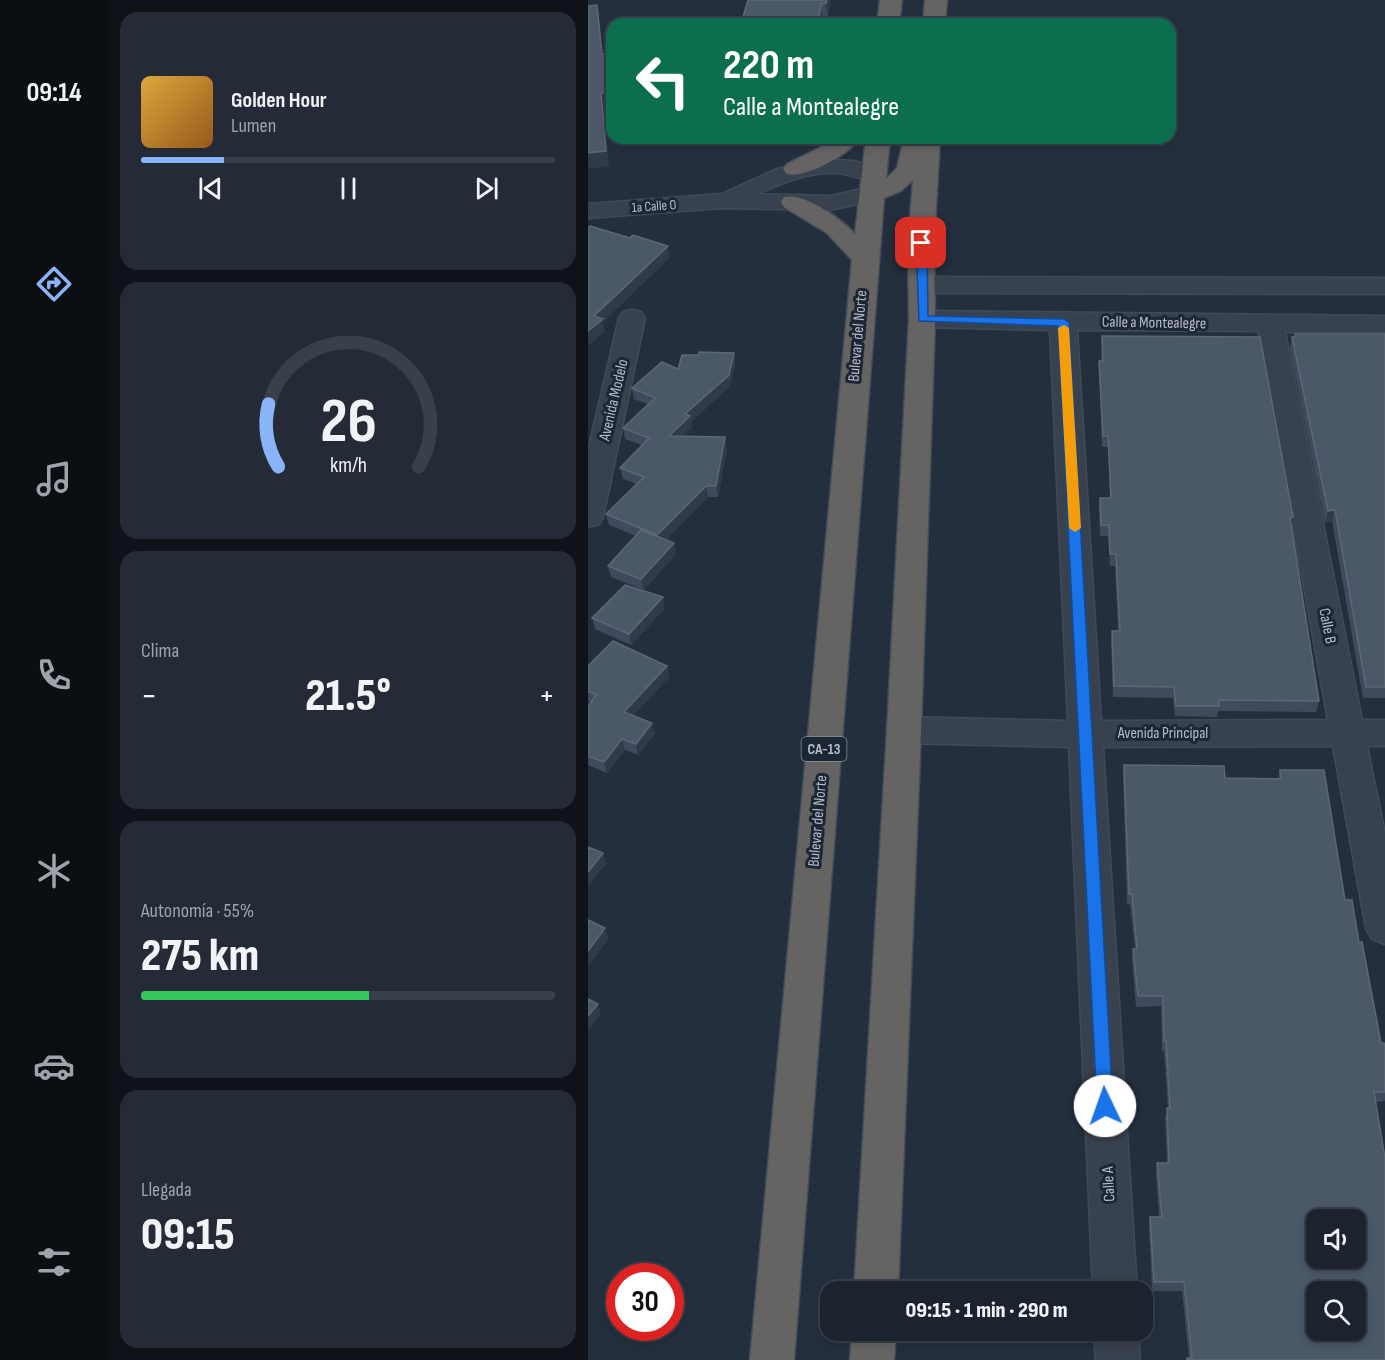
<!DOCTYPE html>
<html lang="es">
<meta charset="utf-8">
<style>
body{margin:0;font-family:"Sofia Sans Condensed",sans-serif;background:#242b36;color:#f1f3f6;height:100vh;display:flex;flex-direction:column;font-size:22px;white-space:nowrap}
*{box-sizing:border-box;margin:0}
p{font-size:20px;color:#a0a4aa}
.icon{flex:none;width:33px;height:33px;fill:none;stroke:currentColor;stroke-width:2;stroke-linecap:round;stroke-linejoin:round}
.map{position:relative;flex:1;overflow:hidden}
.drawer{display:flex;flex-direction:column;gap:12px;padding:12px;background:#0f1319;width:480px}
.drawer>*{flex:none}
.top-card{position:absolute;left:18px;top:18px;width:570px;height:126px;border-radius:18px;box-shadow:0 3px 9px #0003,0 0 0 2px #39404a;background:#0b6e4f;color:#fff;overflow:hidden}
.tools{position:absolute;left:718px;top:1209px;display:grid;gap:12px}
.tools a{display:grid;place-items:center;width:60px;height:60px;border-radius:12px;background:#1b232e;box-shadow:0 3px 9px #0003,0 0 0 2px #39404a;font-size:30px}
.speed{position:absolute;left:18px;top:1263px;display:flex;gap:12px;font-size:30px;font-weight:700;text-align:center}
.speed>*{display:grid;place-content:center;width:78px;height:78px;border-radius:50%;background:#1b232e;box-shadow:0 3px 9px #0003,0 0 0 2px #39404a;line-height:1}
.speed .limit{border:9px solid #d22;background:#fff;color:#111}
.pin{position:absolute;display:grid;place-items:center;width:51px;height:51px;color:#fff;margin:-26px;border-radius:12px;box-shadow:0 3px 9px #0006}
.me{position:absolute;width:66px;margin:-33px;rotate:357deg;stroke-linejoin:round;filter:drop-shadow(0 0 4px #0008)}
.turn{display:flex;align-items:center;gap:21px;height:126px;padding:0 18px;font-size:27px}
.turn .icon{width:78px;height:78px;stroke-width:2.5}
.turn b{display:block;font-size:42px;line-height:51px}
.big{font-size:45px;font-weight:800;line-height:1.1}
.drawer .tile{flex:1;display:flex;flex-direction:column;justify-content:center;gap:9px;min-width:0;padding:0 21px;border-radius:18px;background:#242b36}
.drawer .dial{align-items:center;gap:0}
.dial svg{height:156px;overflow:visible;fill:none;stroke:#39404a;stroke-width:7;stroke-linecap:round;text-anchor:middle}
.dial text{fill:#f1f3f6;stroke:none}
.song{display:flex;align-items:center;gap:18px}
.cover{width:72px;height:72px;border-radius:9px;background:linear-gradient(135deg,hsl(40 70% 55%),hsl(30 70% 35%))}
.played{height:6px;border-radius:3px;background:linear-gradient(90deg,#8ab4f8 20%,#39404a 20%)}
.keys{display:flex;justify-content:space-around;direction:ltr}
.heat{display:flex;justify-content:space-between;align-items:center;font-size:33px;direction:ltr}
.charge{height:9px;border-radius:4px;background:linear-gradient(90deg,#34c759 55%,#39404a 0)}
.trip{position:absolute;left:232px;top:1281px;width:333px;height:60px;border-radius:18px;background:#1b232e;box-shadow:0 3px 9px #0003,0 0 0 2px #39404a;font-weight:800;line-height:60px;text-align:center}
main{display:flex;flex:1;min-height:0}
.menu{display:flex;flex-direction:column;width:108px;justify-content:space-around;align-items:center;background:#0b0e12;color:#a0a4aa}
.menu .icon{width:42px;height:42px}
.menu .on{color:#8ab4f8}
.menu b{font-size:27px;color:#f1f3f6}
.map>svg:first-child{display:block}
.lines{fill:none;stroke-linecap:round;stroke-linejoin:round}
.minor-casing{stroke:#414a57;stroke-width:3}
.trunk-casing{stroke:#434c59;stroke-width:3}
.minor{fill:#38414e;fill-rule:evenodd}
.trunk{fill:#656462;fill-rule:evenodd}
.wall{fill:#3f4b5c}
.shaded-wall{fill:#2f3b4b}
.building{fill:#4b5868;stroke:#5c6777;stroke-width:1.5;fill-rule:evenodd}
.route{fill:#1a73e8;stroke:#114b97;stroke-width:1.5}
.slow{fill:#f59e0b}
.labels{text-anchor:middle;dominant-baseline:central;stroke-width:6;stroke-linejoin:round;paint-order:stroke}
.far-street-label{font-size:14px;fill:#b4bcc9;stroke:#1d2633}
.shield{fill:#1d2633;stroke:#878f9c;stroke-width:1.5}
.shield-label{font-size:15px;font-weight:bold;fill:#b4bcc9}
.street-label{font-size:16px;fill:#b4bcc9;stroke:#1d2633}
</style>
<main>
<nav class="menu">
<b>09:14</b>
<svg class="icon on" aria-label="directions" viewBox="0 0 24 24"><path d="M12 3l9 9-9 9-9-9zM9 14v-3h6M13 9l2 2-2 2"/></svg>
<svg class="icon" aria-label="music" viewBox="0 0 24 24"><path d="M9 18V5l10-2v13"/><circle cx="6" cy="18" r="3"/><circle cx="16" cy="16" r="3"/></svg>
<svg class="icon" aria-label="phone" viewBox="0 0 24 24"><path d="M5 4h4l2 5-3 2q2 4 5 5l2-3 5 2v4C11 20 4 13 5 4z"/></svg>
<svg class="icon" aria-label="climate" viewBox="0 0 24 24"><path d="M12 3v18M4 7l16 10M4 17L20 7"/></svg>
<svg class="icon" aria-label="car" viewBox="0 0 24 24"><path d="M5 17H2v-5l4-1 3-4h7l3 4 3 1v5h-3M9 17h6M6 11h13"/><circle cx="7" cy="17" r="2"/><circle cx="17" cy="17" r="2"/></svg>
<svg class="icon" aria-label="filters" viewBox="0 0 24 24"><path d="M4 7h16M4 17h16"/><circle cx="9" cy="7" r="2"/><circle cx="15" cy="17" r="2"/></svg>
</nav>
<section class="drawer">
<div class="tile">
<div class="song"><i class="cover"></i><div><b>Golden Hour</b><p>Lumen</p></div></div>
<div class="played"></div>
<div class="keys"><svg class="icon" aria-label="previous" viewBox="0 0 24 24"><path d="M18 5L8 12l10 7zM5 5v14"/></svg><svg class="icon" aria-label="pause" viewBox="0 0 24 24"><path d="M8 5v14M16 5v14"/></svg><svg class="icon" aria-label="next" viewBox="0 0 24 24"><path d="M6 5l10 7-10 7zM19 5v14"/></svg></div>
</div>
<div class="tile dial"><svg viewBox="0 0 100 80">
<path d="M14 69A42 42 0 1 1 86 69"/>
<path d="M14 69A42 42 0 0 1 9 37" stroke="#8ab4f8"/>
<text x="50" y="56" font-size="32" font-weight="700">26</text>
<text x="50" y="72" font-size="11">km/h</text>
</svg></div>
<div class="tile"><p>Clima</p>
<div class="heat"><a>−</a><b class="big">21.5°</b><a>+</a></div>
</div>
<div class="tile"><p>Autonomía · 55%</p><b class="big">275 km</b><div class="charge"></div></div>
<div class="tile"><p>Llegada</p><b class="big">09:15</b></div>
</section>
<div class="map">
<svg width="797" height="1360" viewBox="0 0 797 1360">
<rect width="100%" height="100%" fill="#242f3e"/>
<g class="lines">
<defs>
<path id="minor" d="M230,159L266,161L295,169L298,174L295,179C279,183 264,174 248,173C219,172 194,183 169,194L242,196L284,187L293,189L296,194L293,199L242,210L133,208L0,218V204L134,194L189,169Z
M335,277L797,278V294L335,293L326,291L322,285L326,279Z
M44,310L53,312L57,318L15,517L11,524L0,527V451L31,318L35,312Z
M334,311L797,316V332H697L774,720H797V746H779L797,834V944L784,939L778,928L745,746L515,747L549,1292H505L481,747L316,743L304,739L299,730L304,721L316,717L480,721L462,330L334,327L325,325L321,319L325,313ZM489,330L670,331L740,720L513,721Z
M506,1330H550L552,1360H508Z"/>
<path id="trunk" d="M292,0H314L311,24H289Z
M337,0H359L357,24H335Z
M245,138H272C261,154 218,179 199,174L195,169L199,164L233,147Z
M278,138H302L298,179L309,168L316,138H352L346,243L347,319L333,730L310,1292H266L299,730L321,319L320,243L325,180L313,191L296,198L206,1360H162L264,260L239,233L196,207L193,202L196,197C217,192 253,219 267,234Z
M264,1330H308L306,1360H262Z"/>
</defs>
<use href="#minor" class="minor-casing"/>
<use href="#trunk" class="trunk-casing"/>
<use href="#minor" class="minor"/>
<use href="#trunk" class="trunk"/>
</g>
<path class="wall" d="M243,0L240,18H234V24H156L155,17Z
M707,334H797V698H775L744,521L737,523L702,348L704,337H707Z
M514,336L705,517L703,528L731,701L728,712L630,711L629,717L587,716L585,698L525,697L523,642L524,631H530L527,566H522L520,536H512L511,509L512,498H522L520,447H514L511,372V361H513Z
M146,353L147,364L142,386L103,422L104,427L94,436L139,448L130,497H120L78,540L86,543L88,554L56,590L23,577L20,566L48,536L21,525L18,514L49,484L35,479L32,468L54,445L37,439L35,428L60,404L46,399L44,388L90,369L110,355Z
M77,608L43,645L7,629L4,618Z
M0,666H79L81,677L45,716L64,723L67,734L50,755L37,750L19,773L0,765V706L3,702L0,701Z
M536,765L637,778L690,779L692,770L757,900L771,942L793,1043L797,1047V1101L788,1102L797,1360H598L599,1358H601L594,1291H564L561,1226L562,1217H571L568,1173L569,1163H579L577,1118L579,1108H580L576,1051H574L573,1006L548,1007L544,959L545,949H547L542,904H539L535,776Z"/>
<path class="shaded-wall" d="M239,0H243L240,18L238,3Z
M233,4L234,18V24H231V18Z
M9,5L11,20L17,70L14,54Z
M19,54L21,69L24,95V108L16,109L21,166L0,169V153L13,93Z
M80,246L82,258L15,322L17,332L0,346V331L6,316Z
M146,353L147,364L142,386L103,422L104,427L83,447L81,436Z
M137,437L139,448L130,497L128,486Z
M118,486L120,497L72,546L69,535Z
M747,510L744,521L737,523L740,511Z
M705,517L703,528L702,518Z
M86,543L88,554L56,590L53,579Z
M75,597L77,608L43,645L41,634Z
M79,666L81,677L39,723L36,712Z
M64,723L67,734L50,755L48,744Z
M34,739L37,750L19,773L16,762Z
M15,853L18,864L0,887V872Z
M17,928L21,939L0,966V951Z
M10,1004L13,1014L0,1031V1016Z"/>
<path class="building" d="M160,0H239L238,3L233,4L231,18L155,17Z
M9,5L14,54H19L22,92L13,93L18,151L0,153V6Z
M2,226L42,238L45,235L80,246L6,316L15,319L0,331V228Z
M707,334H797V687H778L747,510L740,511L704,337H708Z
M514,336L672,337L705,517L702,518L731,701L631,700V706H588L586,687L526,686L524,631H532L528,554H522L521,525H513L512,498H523L520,436H515L511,361H515Z
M111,352L146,353L141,375L97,414L102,416L81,436L137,437L128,486H118L69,535L18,514L56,477L32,468L61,438L35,428L67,398L44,388L74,362L90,369L94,355H110Z
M53,530L86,543L53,579L20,566Z
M37,585L75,597L41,634L4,618Z
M25,641L79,666L36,712L64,723L48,744L34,739L16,762L0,756V706L8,695L0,691V666Z
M536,765L636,766L637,778L693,779L692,770H736L757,900H764L771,942H774L793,1043H796L797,1047V1092H786L797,1158V1360H599V1358H604L596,1282H566L562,1217H574L569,1163H581L579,1108H582L578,1041H576L575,996H550L545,949H549L544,894H541ZM729,1220H768V1258H729ZM729,1292H768V1330H729Z
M0,847L15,853L0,872Z
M0,920L17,928L0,951Z
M0,999L10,1004L0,1016Z"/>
<path class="route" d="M333,240L339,243L340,316L476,319L481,322L525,1106L523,1111L517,1113L511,1111L509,1106L470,326L331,321L328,243Z"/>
<path class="slow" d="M476,325L481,328L493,528L487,532L481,528L470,328Z"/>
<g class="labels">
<g class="far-street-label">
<text transform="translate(66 206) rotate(-4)">1a Calle O</text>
</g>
<rect class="shield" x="213.5" y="737" width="45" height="24" rx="4.5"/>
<g class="shield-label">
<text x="236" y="749">CA-13</text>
</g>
<g class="street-label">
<text transform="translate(566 323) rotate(1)">Calle a Montealegre</text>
<text transform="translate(270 336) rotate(-85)">Bulevar del Norte</text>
<text transform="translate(26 400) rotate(-77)">Avenida Modelo</text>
<text transform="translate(739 626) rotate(79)">Calle B</text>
<text x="575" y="733">Avenida Principal</text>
<text transform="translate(230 821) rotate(-85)">Bulevar del Norte</text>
<text transform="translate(521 1184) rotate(-93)">Calle A</text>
</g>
</g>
</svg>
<div class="tools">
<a><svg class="icon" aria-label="sound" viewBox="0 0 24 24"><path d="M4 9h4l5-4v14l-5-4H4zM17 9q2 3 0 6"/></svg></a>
<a><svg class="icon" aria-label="search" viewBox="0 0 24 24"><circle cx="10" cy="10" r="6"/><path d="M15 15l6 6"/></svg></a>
</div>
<div class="speed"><div class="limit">30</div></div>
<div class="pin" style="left:333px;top:243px;background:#d93025"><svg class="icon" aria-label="arrive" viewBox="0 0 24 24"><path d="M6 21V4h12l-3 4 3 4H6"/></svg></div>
<svg class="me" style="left:517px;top:1106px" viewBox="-20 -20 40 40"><circle r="19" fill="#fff"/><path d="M0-13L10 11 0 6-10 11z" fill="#1a73e8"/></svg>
<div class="trip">09:15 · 1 min · 290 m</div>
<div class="top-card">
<div class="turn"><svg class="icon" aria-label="left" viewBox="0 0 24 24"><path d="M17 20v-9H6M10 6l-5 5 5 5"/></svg><div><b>220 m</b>Calle a Montealegre</div></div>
</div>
</div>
</main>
